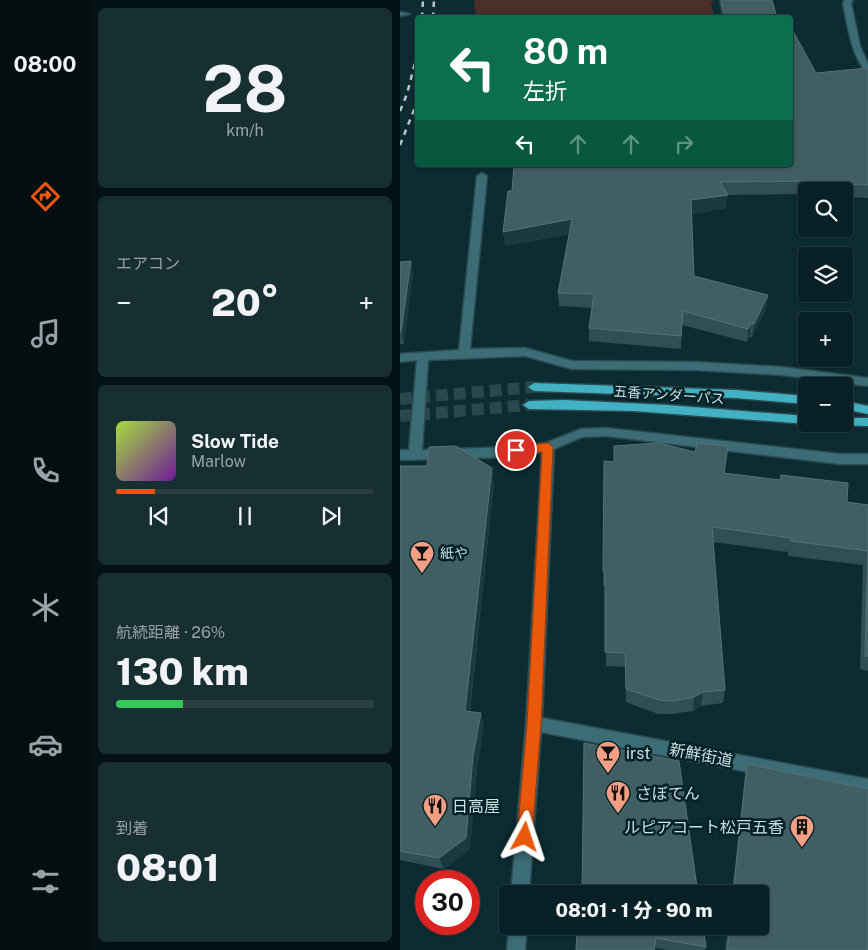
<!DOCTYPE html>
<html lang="ja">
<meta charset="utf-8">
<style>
body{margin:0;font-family:"Public Sans","Noto Sans JP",sans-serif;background:#172e32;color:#f1f3f6;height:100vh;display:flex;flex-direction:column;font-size:19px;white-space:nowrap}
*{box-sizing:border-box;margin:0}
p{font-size:16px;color:#99a3a7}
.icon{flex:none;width:28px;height:28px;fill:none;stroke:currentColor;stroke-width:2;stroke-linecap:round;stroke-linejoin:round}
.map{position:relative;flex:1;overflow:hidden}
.sheet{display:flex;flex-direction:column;gap:8px;padding:8px;background:#051215;width:310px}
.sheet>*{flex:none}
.hud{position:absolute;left:15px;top:15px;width:378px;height:152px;border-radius:5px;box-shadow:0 1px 4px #0004,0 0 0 1px #293e43;background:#0b6e4f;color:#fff;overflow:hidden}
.fabs{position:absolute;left:398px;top:182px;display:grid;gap:10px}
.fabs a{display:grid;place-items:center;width:55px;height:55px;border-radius:5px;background:#092126;box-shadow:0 1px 4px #0004,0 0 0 1px #293e43;font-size:25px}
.speed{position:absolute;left:15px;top:870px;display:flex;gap:10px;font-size:25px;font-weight:700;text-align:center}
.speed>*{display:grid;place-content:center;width:65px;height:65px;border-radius:50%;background:#092126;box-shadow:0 1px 4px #0004,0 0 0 1px #293e43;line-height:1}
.speed .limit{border:8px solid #d22;background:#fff;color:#111}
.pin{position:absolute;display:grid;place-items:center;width:42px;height:42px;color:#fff;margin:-21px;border:2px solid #fff;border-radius:50%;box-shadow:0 1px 5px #0007}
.me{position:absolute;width:55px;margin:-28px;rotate:5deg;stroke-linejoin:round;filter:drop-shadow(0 0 4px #0008)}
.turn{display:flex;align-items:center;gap:18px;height:105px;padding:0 25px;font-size:22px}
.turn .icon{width:65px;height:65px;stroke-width:2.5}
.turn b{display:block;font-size:35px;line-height:42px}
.lanes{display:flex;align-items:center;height:48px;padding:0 25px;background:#0003;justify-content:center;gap:25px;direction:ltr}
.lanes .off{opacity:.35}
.big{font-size:38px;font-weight:800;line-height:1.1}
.sheet .card{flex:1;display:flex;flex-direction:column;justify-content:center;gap:8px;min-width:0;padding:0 18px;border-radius:8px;background:#172e32}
.sheet .dial{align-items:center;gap:0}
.dial b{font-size:65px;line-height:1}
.song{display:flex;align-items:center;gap:15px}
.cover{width:60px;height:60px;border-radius:8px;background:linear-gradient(135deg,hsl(80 70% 55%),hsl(280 70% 35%))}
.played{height:5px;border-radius:2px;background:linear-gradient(90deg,#ea580c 15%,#293e43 15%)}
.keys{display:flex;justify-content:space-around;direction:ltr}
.heat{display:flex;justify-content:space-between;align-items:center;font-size:28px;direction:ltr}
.charge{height:8px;border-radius:4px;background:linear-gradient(90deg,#34c759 26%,#293e43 0)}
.trip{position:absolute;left:99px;top:885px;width:270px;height:50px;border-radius:5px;background:#092126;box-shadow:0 1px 4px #0004,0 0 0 1px #293e43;font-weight:800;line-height:50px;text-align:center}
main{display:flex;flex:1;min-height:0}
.menu{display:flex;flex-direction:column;width:90px;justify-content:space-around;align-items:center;background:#040d0f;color:#99a3a7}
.menu .icon{width:35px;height:35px}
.menu .active{color:#ea580c}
.menu b{font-size:22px;color:#f1f3f6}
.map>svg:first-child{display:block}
.green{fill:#4b3028}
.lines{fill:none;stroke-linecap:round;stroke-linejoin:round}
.major-tunnel{stroke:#29474c;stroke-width:12;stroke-dasharray:12 6;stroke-linecap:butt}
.minor-casing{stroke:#2b494e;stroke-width:3}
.major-casing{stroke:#2b494e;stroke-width:3}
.minor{fill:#3c6c75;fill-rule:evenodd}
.major{fill:#41b1c3;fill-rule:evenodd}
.rail{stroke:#b6c8cc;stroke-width:2.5;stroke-dasharray:5.5 5.5;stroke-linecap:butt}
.wall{fill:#304e54}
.shaded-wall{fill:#1a3a40}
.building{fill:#415e63;stroke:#577277}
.route{fill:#ea580c;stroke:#983908}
.labels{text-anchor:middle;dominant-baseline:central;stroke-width:5;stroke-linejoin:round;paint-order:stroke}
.street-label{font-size:14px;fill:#cedfe2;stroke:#022228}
.poi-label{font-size:14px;fill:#cedfe2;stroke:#022228;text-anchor:start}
.near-poi-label{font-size:16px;fill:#cedfe2;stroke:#022228;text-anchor:start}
.near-street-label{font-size:16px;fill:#cedfe2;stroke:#022228}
</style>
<main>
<nav class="menu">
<b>08:00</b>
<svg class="icon active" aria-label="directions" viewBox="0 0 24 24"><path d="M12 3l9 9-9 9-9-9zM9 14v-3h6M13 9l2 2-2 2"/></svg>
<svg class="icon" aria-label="music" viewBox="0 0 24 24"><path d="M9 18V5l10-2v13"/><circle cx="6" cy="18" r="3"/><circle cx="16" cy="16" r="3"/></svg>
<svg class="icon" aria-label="phone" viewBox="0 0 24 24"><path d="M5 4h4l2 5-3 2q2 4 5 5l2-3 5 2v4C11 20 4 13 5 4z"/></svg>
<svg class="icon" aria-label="climate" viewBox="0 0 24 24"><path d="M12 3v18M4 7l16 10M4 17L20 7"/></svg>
<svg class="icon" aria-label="car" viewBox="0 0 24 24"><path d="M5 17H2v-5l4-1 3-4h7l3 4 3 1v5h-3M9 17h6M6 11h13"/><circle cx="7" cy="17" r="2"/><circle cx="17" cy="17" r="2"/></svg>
<svg class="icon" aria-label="filters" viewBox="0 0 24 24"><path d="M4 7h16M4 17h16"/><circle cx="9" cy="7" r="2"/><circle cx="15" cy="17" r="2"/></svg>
</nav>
<section class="sheet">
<div class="card dial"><b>28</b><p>km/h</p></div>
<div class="card"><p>エアコン</p>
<div class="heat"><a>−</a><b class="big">20°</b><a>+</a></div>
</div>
<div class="card">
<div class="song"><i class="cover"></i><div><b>Slow Tide</b><p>Marlow</p></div></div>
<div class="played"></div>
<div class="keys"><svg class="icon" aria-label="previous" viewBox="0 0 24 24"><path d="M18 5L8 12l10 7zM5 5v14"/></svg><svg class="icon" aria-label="pause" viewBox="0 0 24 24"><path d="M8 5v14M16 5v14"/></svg><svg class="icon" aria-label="next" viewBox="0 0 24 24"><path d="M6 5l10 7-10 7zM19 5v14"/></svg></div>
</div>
<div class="card"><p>航続距離 · 26%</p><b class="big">130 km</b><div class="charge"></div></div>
<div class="card"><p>到着</p><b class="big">08:01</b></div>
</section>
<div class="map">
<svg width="468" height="950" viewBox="0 0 468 950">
<rect width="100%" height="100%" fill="#0c2c32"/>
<path class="green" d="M74,0H314L311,4L314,17H76Z"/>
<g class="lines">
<path class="major-tunnel" d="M0,399L134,387
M0,416L129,405"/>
<defs>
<path id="minor" d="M445,0H453L451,3L460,46L468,64V71H465C450,50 448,27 443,3Z
M0,12L10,14L0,16Z
M82,173L87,176L70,349L125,348L172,361L296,362L382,367L468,378V386L382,375L296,370L172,369L125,356L28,360L22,450L110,447L146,443L181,429L206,428L440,454H468V464H440L206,436L182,437L154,449L142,718L468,779V795L141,732L129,894H111L126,724L142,452L110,457L0,460V450H9L17,360L0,362V354L59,350L77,176Z
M109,926H127L125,950H107Z"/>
<path id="major" d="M134,383L336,390L406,396V404L336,398L134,391L128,387Z
M164,400L268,405L406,416L408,424L233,411L129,409L123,405L129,401Z
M444,401L468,406V414L444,409Z
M444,418H468V426L440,425L444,424Z"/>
</defs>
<use href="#minor" class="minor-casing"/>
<use href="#major" class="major-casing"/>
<use href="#minor" class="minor"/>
<use href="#major" class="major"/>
<path class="rail" d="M22,18L23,0
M33,18L34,0
M0,111L7,94L18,51
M0,145L18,100"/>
</g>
<path class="wall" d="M319,0H372L377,18H322Z
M468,68V198L444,197V191H406V197H405V194L327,195L326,208L291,214L294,276L368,295L366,309L352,337H350L347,342L282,325L281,349L189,341V328L192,308L159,306L158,293L169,234L105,246L112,191L167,166L416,73Z
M0,262L13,273L4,344H0Z
M0,466L94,482L70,711L84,725L77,768L70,849L44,869L0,860Z
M324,473L447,502L468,505V671L460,669L463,565L388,556V552L313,542L325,690L323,703L301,706L293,711L273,714H258L226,702L225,667L206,666L205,586H203V571Z
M347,764L468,950H325L328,926H360V894H332L345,776Z
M303,926L306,947L305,950H268L255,948V950H176L182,931Z"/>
<path class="shaded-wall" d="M328,195L326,208L290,214L291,200Z
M172,219L173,233L105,246L103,232Z
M11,261L13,273L4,344L1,332Z
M368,295L366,309L352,337L354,324Z
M351,323L350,337L347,342L348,329Z
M92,468L94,482L68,723L65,711Z
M303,692L301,706L293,711L294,697Z
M81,713L84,725L77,768L70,849L44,869L39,858Z"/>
<path class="building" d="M321,0H372L377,18H325Z
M390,29H392L416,73L468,68V185L407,183V181L320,182L328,195L291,200L294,276L368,295L354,324L351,323L348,329L283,311L281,336L189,328L194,294L158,293L172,219L103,232L108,191H112L114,166H167V165H390Z
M11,261L1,332H0V262Z
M258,443L295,452L297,443L328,446L324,473L380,480L381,475L448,483L447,502L468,505V656H465L468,551L391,541V538L312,527L325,690L303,692L294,697L274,701L259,700L226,689L225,653L205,652V571H203L204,461L214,462V446Z
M56,446L92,468L65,711L81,713L73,756L66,838L39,858L0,851V466H27L29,447Z
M184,743L279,761L298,894H182Z
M347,764L468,789V950H327L330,926H360V894H333Z
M182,926H303L306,947L256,938L254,950H176L177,930L182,931Z"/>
<path class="route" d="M148,443L153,447L141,724L132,837L130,842L125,845L120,842L117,837L127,724L142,452L116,455L111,450L116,446Z"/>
<defs>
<symbol id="bar-pin" viewBox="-11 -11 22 30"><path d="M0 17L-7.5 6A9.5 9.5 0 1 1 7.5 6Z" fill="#f39f83" stroke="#022228"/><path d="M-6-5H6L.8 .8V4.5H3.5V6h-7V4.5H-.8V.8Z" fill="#111"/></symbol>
<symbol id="restaurant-pin" viewBox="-11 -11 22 30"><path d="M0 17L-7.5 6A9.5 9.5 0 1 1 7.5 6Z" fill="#f39f83" stroke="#022228"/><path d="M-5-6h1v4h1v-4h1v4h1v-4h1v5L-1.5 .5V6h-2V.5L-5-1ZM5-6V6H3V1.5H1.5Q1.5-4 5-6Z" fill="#111"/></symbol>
<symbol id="building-pin" viewBox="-11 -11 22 30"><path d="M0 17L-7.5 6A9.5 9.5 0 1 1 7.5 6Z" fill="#f39f83" stroke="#022228"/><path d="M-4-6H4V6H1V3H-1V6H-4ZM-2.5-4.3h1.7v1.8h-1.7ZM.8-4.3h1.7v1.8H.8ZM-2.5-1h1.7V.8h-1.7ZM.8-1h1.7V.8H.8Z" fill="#111"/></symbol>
</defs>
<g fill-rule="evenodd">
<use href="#bar-pin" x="8" y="539" width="28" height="38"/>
<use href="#bar-pin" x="194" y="739" width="28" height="38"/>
<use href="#restaurant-pin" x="204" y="779" width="28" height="38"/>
<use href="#restaurant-pin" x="21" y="792" width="28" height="38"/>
<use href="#building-pin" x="388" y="813" width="28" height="38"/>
</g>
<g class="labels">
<g class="street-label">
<text transform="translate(269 395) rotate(4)">五香アンダーパス</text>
</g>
<g class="poi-label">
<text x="40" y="553">紙や</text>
</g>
<g class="near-poi-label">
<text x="226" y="753">irst</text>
<text x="236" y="793">さぼてん</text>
<text x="52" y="806">日高屋</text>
<text x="384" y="827" text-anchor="end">ルピアコート松戸五香</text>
</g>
<g class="near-street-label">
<text transform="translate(301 755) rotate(11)">新鮮街道</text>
</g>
</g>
</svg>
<div class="fabs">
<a><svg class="icon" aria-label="search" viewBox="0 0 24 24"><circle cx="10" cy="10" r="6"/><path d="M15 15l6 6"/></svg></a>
<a><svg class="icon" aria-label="layers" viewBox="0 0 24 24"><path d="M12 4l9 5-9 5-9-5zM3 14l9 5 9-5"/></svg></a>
<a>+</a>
<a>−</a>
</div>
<div class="speed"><div class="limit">30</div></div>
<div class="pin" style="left:116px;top:450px;background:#d93025"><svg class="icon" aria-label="arrive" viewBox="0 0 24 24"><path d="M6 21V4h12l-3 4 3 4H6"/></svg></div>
<svg class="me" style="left:125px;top:837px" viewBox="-20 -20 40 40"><path d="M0-17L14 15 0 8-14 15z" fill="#ea580c" stroke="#fff" stroke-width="4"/></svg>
<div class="trip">08:01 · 1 分 · 90 m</div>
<div class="hud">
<div class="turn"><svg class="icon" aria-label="left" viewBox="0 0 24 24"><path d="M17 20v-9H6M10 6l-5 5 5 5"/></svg><div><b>80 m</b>左折</div></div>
<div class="lanes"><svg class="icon" aria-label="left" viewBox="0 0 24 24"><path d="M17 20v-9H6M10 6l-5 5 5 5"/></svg><svg class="icon off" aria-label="ahead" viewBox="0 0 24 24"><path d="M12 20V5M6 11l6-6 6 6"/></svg><svg class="icon off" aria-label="ahead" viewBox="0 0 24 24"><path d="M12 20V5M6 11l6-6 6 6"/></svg><svg class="icon off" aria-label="right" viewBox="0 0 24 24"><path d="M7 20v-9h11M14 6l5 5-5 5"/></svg></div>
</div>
</div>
</main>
